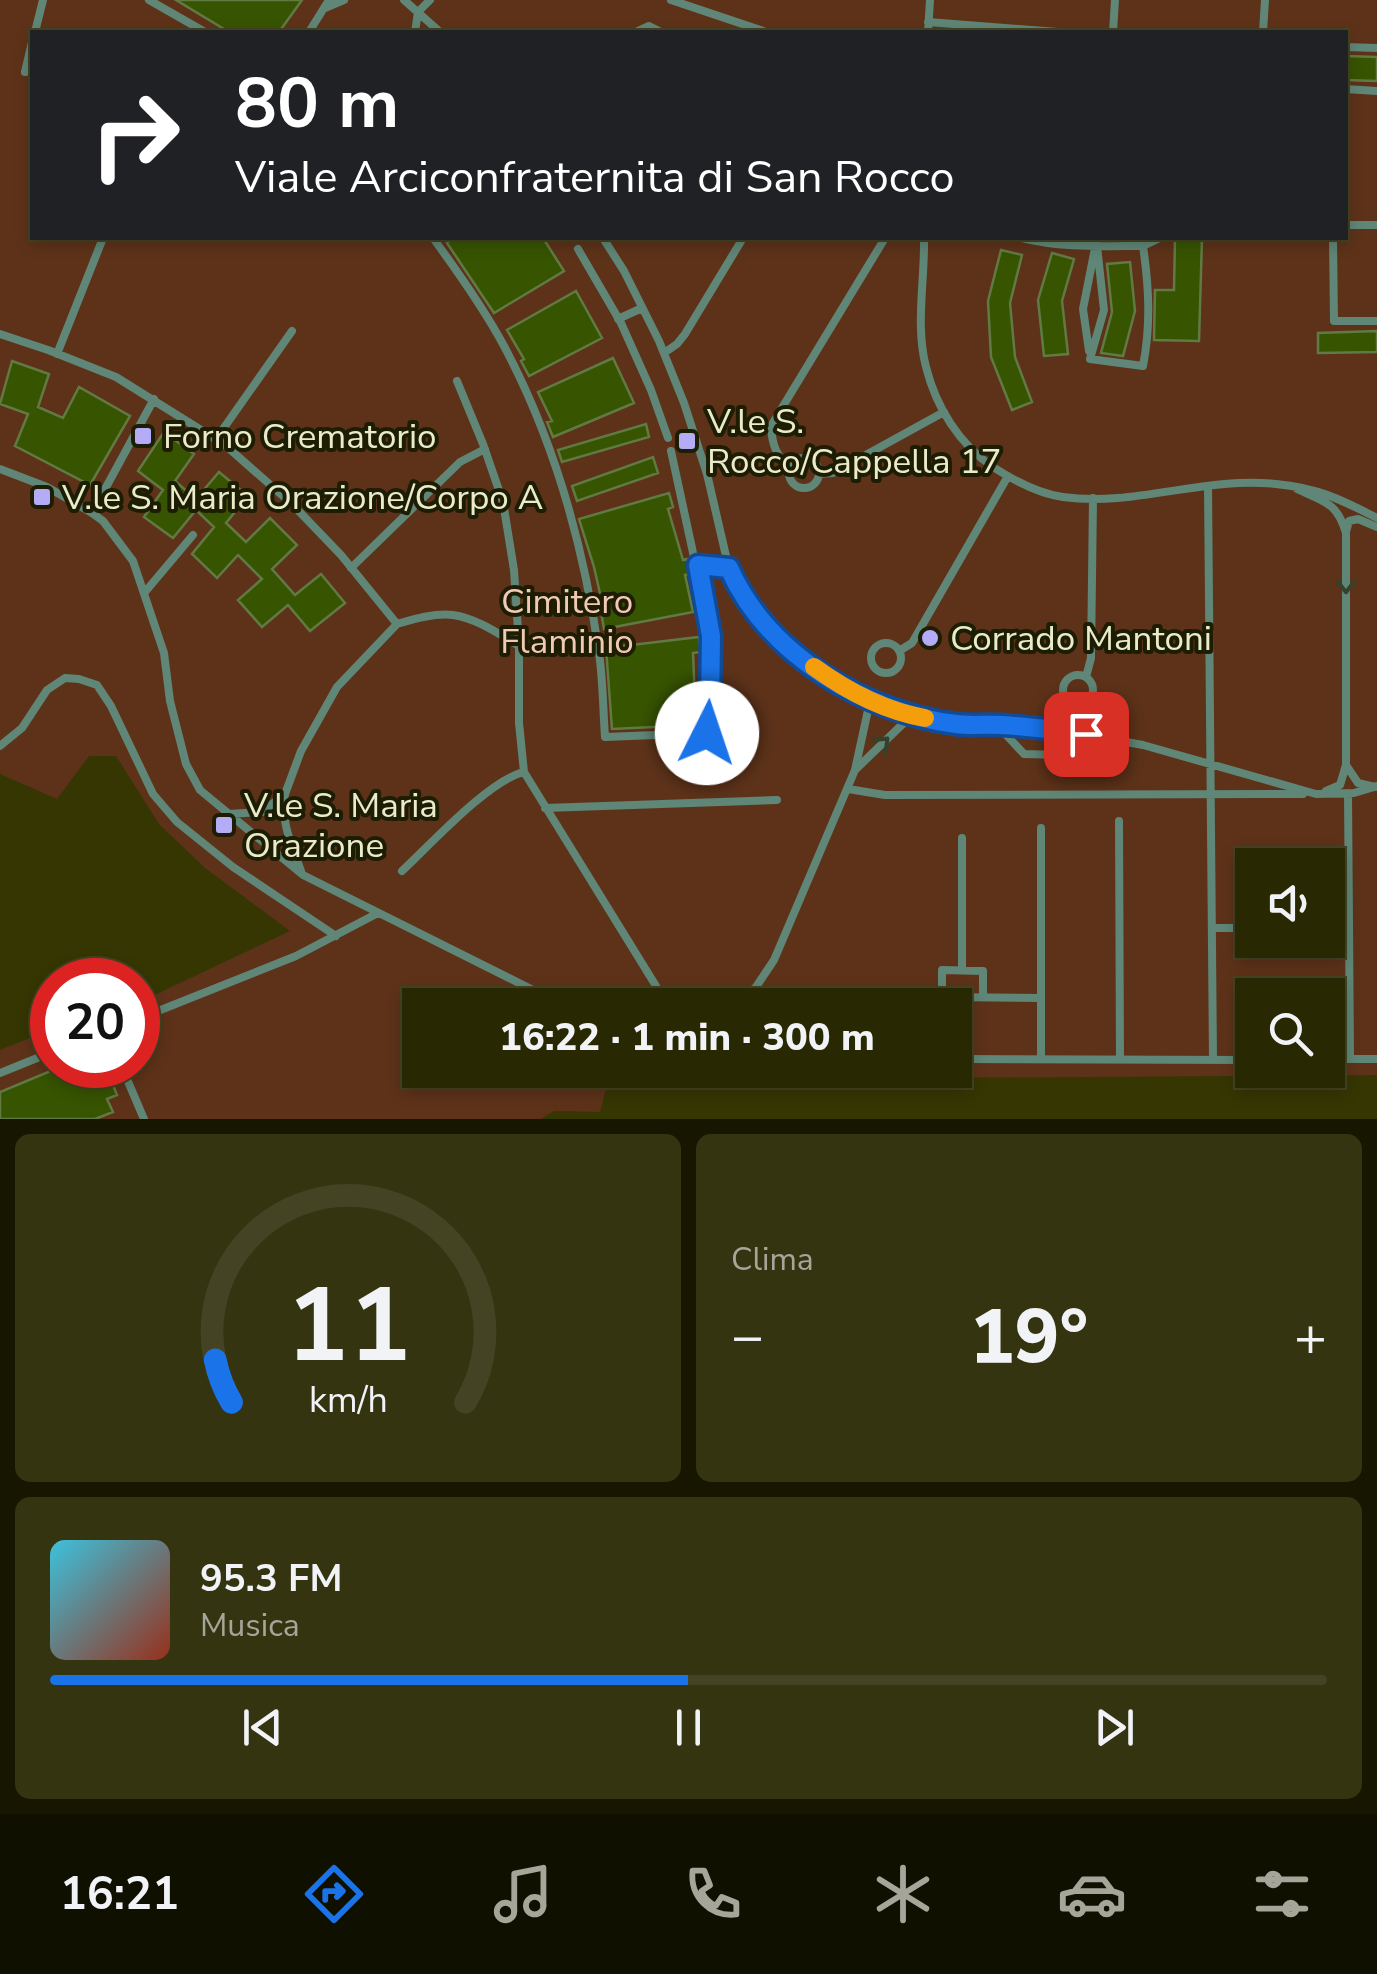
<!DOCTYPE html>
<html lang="it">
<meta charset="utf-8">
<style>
body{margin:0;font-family:"Nunito Sans",sans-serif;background:#343411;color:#f1f3f6;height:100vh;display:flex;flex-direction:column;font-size:38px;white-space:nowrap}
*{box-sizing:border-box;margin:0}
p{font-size:32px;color:#a5a699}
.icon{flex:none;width:55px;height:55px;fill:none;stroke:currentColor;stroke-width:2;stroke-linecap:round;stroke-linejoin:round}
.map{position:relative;height:1119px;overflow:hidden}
.sheet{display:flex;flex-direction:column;gap:15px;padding:15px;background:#161601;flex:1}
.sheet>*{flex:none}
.hud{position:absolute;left:30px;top:30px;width:1318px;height:210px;border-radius:0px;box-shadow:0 5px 15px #0003,0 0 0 2px #444424;background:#202124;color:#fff;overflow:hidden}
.controls{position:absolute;left:1235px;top:848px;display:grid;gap:20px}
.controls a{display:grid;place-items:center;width:110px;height:110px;border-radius:0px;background:#282802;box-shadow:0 5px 15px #0003,0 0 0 2px #444424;font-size:50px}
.speed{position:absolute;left:30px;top:958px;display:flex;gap:20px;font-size:50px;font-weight:700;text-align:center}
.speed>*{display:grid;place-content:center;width:130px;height:130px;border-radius:50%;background:#282802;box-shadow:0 5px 15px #0003,0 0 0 2px #444424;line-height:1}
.speed .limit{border:15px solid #d22;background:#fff;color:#111}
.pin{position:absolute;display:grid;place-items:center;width:85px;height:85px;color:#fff;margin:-42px;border-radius:20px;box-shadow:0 5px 15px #0006}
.me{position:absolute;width:110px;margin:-55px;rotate:4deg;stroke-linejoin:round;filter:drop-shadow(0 0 8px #0008)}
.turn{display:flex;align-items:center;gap:35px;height:210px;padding:0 40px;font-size:45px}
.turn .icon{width:130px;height:130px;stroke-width:2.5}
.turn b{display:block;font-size:70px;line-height:85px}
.big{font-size:75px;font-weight:800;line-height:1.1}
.sheet .card{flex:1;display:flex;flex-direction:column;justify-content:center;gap:15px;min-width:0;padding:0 35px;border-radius:15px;background:#343411}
.sheet .dial{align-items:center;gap:0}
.dial svg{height:260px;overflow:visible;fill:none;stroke:#444424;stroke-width:7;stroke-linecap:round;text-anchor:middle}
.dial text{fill:#f1f3f6;stroke:none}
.song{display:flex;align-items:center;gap:30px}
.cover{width:120px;height:120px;border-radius:15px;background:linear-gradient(135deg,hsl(190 70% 55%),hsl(10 70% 35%))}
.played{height:10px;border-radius:5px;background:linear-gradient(90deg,#1a73e8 50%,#444424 50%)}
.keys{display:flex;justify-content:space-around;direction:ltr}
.heat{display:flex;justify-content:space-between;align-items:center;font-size:55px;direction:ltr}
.sheet .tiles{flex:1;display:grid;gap:15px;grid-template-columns:1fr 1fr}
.card:last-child{grid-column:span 2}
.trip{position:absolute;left:402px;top:988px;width:570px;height:100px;border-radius:0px;background:#282802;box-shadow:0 5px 15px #0003,0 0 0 2px #444424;font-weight:800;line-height:100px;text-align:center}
.menu{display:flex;height:160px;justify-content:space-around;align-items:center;background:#101001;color:#a5a699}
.menu .icon{width:70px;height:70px}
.menu .active{color:#1a73e8}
.menu b{font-size:45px;color:#f1f3f6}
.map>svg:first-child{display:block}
.green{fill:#5d3219;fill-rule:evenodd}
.building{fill:#375400;stroke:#617a43;stroke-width:2.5}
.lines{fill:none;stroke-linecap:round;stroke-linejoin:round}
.lane{stroke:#5f8677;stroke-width:8}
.oneway{stroke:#34422c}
.route-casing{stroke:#114b97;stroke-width:25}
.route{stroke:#1a73e8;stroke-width:18}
.slow{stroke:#f59e0b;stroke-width:18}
.poi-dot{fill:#b5acf8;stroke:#1d1d04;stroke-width:4}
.labels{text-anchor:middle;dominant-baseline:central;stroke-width:8;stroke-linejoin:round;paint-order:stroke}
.poi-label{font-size:35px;fill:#eaebcb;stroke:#1d1d04;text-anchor:start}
.park-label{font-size:35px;fill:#f2c9b4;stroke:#1d1d04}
</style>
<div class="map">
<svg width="1377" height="1119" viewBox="0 0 1377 1119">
<rect width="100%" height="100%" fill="#363603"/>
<path class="green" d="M0,0H1377V1075L769,1079L729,1070H955V1005H420V1070H611L600,1112L554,1111L541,1119H0V1050L52,1029V1065H138V993L141,992L146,999L290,931L205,868L159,824L116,756H89L57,799L0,774ZM32,32H1345V238H32ZM1252,865H1328V940H1252ZM1252,995H1328V1070H1252Z"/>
<path class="building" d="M176,0H302L279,32H229Z
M1345,56L1377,57V81L1345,80Z
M454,238H543L564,271L494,313L447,243Z
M1175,238H1202L1199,341L1154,340L1155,290H1174Z
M1001,250L1022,255L1010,303L1015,357L1032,402L1012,410L991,357L988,301Z
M1052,253L1074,259L1062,301L1068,354L1044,356L1038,300Z
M1130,262L1135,311L1123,356L1101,353L1112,312L1107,264Z
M576,291L602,338L529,376L521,361L524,359L507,330Z
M1377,331V352L1318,353V333Z
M613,358L634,403L553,437L547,422L552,421L538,392Z
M12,361L49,374L38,407L63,418L79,387L130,416L90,485L15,446L28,414L0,404Z
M646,424L649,437L562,462L558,450Z
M164,432L194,454L175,481L196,499L219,472L248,496L226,523L246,542L270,518L297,545L272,569L295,595L321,574L345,603L310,631L288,605L262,627L238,600L262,579L238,555L217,578L192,554L214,527L196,510L173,538L144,517L163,490L138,471Z
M653,457L658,473L577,501L572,486Z
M669,493L673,507L668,509L683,560L687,559L690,574L685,575L693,612L604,629L601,612L604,611L594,567L579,519Z
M699,637L701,652L693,653L696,725L612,729L606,648Z
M65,1065H105L117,1095L107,1099L113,1112L95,1119H0V1092Z"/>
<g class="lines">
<path class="lane" d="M149,0L205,32
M404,0L440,32
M671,0L766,32
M325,8L344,0
M928,22L1058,32
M35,32L43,0
M309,32L329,0
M415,32L418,12L430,0
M636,32L649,26L661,32
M928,32L930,0
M1113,32L1115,0
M1263,32L1265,0
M1345,47L1377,48
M25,72L32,42
M1345,89L1377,91
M1345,225H1377
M433,238C458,272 484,309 504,346C554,440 584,548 599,653C603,680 603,709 605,737L707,733L710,707L711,636L671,451
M570,238H571
M603,238L624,271L659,341L684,403L707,474L729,569L738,590L780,640L818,670L870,701L911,716L958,724L1048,728L1143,745L1316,794L1354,793L1377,786
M924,238C925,280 915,325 926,367C936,407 959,444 993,467C1013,480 1039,494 1063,497C1134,507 1205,476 1276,484C1318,488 1340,499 1377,518
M1021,238C1060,248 1102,246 1143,246C1149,287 1151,325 1143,366L1090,359L1104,310L1097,246
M1333,238L1334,321H1377
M1143,246L1160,238
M578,249L621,323L651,390L668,438
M618,319L642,308
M0,334L48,350L116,377L225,445L292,504L341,555L397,624L337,687L301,751L285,794
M1089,351L1083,309L1097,238
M664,353L677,344L685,334L743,238
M57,354L103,238
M457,381L483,444L503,502L514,570L519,646V723L524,772L656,986
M216,439L292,331
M789 473a15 15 0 1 1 30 0a15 15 0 1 1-30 0Z
M790,468C776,455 772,445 771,426L885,238
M0,469L47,487L92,513L103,521L133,561L164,653L170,701L186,764L200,790L303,875L563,1005
M819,474L833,473L944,412
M1208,486L1213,1060
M1297,489C1324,502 1337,502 1346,533V765L1358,783L1375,787
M92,513L154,399
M1346,532L1349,521L1358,519L1377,527
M698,565L729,569
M351,568L460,462L485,449
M145,592L193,535
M397,624C414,619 434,613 453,615C476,618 499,634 519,646
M871 658a15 15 0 1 1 30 0a15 15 0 1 1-30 0Z
M899,651L912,643L1008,476
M1063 690a15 15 0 1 1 30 0a15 15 0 1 1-30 0Z
M1086,677L1091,658L1093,498
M998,726L1024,754L1093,756L1122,741
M0,746L22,728L47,690L65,678L79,679L97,685L111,706L153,794L177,822L233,867L336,936
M855,770L911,716
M848,789L885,795L1303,794
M1326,791L1340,785L1346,765
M1348,793L1350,1059
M545,808L777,800
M229,814L262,812L285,794C280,821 292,846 301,871
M1119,821L1120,1059
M1041,828V1059
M962,838V970
M402,871C430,845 489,780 524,772
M1212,928H1252
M1328,929H1349
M983,997V971L942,970V997L1041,998
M735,1005L756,987L774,960L855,770L870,701
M138,1019L296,956L378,913
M955,1059L1252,1060
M1328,1059H1377
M121,1065L144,1119
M0,1073L52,1052"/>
</g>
<defs><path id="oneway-chevron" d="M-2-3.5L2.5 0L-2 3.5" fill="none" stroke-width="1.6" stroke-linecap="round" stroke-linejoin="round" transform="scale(2.5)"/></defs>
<g class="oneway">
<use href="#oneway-chevron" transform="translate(1346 586) rotate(90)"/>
<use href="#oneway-chevron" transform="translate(883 743) rotate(-45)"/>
</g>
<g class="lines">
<defs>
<path id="route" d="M707,733L710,707L711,636L698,565L729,568C767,654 865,713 956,724C971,726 987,724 1002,725C1031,727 1058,730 1086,734"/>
</defs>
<use href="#route" class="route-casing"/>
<use href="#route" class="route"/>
<path class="slow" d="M814,667C847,691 885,711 925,718"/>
</g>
<g class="poi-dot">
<rect x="133" y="426" width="20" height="20" rx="5"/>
<rect x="677" y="431" width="20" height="20" rx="5"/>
<rect x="32" y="487" width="20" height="20" rx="5"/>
<circle cx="930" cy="638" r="10"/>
<rect x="214" y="815" width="20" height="20" rx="5"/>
</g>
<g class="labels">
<g class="poi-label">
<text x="707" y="421">V.le S.<tspan x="707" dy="40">Rocco/Cappella 17</tspan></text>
<text x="163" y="436">Forno Crematorio</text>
<text x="62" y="497">V.le S. Maria Orazione/Corpo A</text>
<text x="950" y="638">Corrado Mantoni</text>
<text x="244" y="805">V.le S. Maria<tspan x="244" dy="40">Orazione</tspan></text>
</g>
<g class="park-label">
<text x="567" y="601">Cimitero<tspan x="567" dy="40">Flaminio</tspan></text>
</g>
</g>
</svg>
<div class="controls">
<a><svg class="icon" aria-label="sound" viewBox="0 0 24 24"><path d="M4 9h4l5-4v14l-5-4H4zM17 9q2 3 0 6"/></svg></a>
<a><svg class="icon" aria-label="search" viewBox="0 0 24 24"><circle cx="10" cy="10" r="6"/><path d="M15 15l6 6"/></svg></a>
</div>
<div class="speed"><div class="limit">20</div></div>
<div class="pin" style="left:1086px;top:734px;background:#d93025"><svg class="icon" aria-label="arrive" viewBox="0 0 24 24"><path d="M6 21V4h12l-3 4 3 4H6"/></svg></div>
<svg class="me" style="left:707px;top:733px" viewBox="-20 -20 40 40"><circle r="19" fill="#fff"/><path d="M0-13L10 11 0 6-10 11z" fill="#1a73e8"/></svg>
<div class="trip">16:22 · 1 min · 300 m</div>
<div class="hud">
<div class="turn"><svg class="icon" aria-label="right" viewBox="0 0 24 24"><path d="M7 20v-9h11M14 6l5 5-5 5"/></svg><div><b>80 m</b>Viale Arciconfraternita di San Rocco</div></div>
</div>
</div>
<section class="sheet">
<div class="tiles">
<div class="card dial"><svg viewBox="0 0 100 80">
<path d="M14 69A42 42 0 1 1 86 69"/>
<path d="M14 69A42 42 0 0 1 9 56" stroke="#1a73e8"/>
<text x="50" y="56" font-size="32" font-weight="700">11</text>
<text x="50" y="72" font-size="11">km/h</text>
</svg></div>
<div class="card"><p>Clima</p>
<div class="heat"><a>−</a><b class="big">19°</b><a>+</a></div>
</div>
<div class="card">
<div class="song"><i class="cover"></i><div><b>95.3 FM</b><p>Musica</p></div></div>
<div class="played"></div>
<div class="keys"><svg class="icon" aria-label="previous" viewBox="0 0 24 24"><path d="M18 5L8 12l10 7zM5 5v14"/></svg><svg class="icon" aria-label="pause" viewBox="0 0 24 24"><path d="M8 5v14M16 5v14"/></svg><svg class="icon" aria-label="next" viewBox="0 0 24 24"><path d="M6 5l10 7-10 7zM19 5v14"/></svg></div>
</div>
</div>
</section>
<nav class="menu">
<b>16:21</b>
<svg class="icon active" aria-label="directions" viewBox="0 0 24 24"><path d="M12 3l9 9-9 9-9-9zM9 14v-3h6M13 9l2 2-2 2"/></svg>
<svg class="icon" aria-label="music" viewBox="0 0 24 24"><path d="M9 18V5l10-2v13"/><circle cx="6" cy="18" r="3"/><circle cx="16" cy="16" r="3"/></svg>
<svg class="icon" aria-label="phone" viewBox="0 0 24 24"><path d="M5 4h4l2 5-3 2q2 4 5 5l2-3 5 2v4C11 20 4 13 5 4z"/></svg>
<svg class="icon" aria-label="climate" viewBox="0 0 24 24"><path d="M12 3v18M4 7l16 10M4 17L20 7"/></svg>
<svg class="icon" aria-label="car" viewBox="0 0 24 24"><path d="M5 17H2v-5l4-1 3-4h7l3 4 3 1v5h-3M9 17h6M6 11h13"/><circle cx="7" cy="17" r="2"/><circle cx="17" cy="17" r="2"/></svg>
<svg class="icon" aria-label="filters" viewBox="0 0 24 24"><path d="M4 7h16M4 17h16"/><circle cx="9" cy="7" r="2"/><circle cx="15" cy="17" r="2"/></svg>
</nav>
